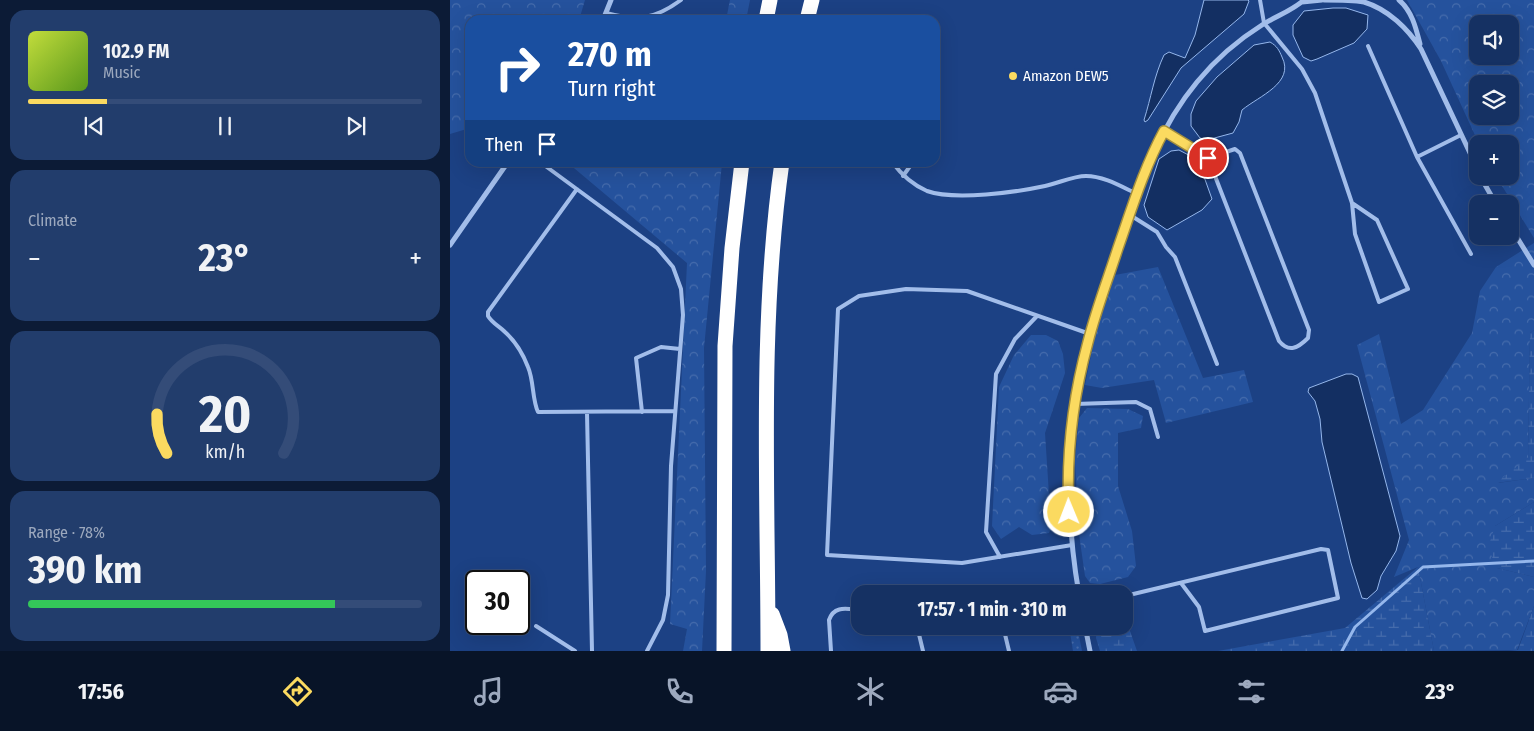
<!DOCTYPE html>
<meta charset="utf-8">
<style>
body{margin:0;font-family:"Fira Sans Condensed",sans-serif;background:#223d6c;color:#f1f3f6;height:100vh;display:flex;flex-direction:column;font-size:19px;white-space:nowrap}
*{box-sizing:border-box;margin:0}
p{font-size:16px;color:#9da9be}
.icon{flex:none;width:28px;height:28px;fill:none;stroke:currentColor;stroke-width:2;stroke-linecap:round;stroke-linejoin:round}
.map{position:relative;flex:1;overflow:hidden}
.side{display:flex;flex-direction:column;gap:10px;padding:10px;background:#0c1b36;width:450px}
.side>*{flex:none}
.hud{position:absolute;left:15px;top:15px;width:475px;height:152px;border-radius:15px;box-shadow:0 5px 20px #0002,0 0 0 1px #344c78;background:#1a4fa0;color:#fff;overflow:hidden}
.buttons{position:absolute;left:1019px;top:15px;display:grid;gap:10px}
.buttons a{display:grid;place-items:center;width:50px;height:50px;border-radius:10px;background:#153163;box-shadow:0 5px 20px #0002,0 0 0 1px #344c78;font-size:25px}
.speed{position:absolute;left:15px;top:570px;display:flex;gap:10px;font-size:25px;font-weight:700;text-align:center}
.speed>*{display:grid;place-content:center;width:65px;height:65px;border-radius:50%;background:#153163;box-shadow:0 5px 20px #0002,0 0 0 1px #344c78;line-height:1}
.speed .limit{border:2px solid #111;border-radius:8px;background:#fff;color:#111}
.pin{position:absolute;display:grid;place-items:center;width:42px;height:42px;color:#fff;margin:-21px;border:2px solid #fff;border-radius:50%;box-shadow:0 1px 5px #0007}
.me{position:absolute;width:55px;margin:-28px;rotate:359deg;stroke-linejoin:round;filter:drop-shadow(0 0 4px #0008)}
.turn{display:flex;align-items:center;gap:18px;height:105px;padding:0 20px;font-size:22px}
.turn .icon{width:65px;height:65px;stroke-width:2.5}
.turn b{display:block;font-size:35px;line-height:42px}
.then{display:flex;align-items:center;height:48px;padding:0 20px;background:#0003;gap:10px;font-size:19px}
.big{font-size:38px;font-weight:700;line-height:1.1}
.side .card{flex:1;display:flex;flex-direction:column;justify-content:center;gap:8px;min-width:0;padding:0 18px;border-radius:15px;background:#223d6c}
.side .dial{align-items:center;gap:0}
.dial svg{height:130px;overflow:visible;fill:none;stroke:#344c78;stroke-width:7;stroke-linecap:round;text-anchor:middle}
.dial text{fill:#f1f3f6;stroke:none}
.song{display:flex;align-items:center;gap:15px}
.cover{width:60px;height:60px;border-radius:8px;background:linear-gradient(135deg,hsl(70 70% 55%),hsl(90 70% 35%))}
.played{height:5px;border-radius:2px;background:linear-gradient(90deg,#fbda60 20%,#344c78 20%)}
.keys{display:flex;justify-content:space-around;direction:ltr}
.heat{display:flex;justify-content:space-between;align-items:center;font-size:28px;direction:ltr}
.charge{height:8px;border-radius:4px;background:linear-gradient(90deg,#34c759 78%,#344c78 0)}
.trip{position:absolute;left:401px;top:585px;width:282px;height:50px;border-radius:15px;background:#153163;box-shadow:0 5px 20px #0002,0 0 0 1px #344c78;font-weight:700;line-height:50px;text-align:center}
.tabs{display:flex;height:80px;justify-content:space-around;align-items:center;background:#081428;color:#9da9be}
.tabs .icon{width:35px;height:35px}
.tabs .active{color:#fbda60}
.tabs b{font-size:22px;color:#f1f3f6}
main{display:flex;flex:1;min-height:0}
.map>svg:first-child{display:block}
.grass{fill:url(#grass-dots)}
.forest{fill:url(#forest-crowns);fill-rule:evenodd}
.wetland{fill:url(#wetland-marsh)}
.water{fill:#132f62;stroke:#95b7ec}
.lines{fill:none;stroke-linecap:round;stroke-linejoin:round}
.stream{stroke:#95b7ec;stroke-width:3}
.service{stroke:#a2bdea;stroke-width:4}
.minor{stroke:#a2bdea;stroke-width:5}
.motorway{stroke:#fff;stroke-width:15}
.route-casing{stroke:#a38e3e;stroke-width:12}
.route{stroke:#fbda60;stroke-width:9}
.poi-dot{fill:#fbda60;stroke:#1c4184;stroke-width:2}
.labels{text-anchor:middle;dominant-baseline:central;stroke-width:5;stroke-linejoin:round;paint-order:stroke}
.poi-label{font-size:15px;fill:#fff;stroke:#1c4184;text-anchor:start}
</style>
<main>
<section class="side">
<div class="card">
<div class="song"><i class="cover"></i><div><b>102.9 FM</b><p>Music</p></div></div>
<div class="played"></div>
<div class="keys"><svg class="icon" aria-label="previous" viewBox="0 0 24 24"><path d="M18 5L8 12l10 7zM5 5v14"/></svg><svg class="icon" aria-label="pause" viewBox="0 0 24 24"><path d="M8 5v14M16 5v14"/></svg><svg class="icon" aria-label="next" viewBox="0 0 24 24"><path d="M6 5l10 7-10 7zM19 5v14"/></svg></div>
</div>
<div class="card"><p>Climate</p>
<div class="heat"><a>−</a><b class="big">23°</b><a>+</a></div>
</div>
<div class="card dial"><svg viewBox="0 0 100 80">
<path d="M14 69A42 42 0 1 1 86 69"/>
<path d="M14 69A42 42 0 0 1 8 45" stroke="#fbda60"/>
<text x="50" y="56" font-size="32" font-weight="700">20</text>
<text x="50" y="72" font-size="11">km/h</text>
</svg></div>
<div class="card"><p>Range · 78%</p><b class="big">390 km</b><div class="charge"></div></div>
</section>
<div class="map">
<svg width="1084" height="651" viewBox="0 0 1084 651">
<defs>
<pattern id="grass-dots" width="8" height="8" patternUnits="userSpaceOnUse" patternTransform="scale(1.25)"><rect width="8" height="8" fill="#25529d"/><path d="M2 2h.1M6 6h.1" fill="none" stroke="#466cac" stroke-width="1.8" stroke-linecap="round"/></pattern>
<pattern id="forest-crowns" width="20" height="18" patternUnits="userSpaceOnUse" patternTransform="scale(1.25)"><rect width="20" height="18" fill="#25529d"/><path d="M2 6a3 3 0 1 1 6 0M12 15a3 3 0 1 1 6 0" fill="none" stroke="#466cac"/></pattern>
<pattern id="wetland-marsh" width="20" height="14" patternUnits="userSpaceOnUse" patternTransform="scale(1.25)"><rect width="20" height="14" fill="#25529d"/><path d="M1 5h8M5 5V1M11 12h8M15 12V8" fill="none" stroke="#466cac"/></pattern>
</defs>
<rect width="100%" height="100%" fill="#1c4184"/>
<path class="grass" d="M619,626H627L632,651H623Z"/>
<path class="forest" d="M0,0H135L129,20H20V128L0,134Z
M280,0H300L296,20H276Z
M957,0H1084V238L1046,176H1060V144H1029L991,61ZM1028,24H1060V56H1028ZM1028,84H1060V116H1028Z
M118,163H272L254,348L256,571L252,651H233L237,629L220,624L237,263Z
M1084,243V330L1080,333L1078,459L1048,483L1084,478V502L1045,526L1047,568L1084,577V606L1067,650L984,651L968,567L944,577L959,540L907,345L929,334L951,424L973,410L1022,333L1030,291L1046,267Z
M708,267L753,378L794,370L803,402L716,423L704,380L652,388L635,385L645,336L665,275Z
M581,335H596L608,341L613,354L615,373L595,433L599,495L603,524L599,533L582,535L569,527L551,539L542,526L549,387L564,355Z
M637,408L678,409L693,416L691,428L668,433V486L682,531L686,566L678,577L650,584L640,583L635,576L629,534L625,461L629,418Z"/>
<path class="wetland" d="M1084,330V478L1046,483L1078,458L1080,333Z
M1084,502V577L1047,568L1038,548L1045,526Z
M968,567L984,651H768L895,628Z
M1084,606V651H1059L1068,650Z
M675,617L687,651H650L646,638L647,626H675Z"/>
<path class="water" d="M754,0H798L799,1L794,14L731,68L698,120L695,122L694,120C701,98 704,76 714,55L719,52L735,58L745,35Z
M883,8H896L918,15L917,29L904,43L867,59L861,61L853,57L843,35V25L854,11Z
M820,42C827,46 829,50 832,57C845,83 809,96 792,110L789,122L783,133L757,140L750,138L741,126V114L746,101L767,77L804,45Z
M729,150L748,160L762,199L752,210L717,230L698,217L694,205L709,159L721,151Z
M896,374H902L908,377L950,536L946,551L931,576L927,590L917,599L912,598L901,563L872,442L870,419L865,401L858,392L859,388Z"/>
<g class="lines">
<path class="stream" d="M892,651L905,627L973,567L1084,561"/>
<path class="service" d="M810,0L814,23L852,69L865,93L902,203L905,234L929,302L958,289L927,220L902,203
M156,13C187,21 204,20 231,0
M918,46L967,157
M714,131L758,158L785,149L790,153L859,330L858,338C848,348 839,353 829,341L758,158
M1011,135L967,157L1021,254
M90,162L207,248L223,267L231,289L233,315L221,466L218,595L213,620L197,651
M442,162C451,174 463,185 477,191C505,201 567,192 595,186C609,183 623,176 636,176C654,176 672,187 687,194
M453,176L463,162
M127,189L38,312V316C42,323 49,326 55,332C65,341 73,354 78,367C84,381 82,399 88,412L225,411
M680,215L707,232L716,247L725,257L767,364
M625,404L686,402L700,409L708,437
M192,412L186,358L211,347L230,349
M137,413L142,651
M622,545L512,563L377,555L388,309L409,296L456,289L517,291L640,334
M550,557L536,532L546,374L565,339L587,316
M675,596L871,549L878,550L888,598L755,631L749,607L731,583
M86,626L125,651
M467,626L473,651
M553,626L559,651
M381,651L379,620C384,605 397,609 410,610"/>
<path class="minor" d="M874,0C887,0 902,0 914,2C938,9 958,29 971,49L1028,170
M949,0C962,11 966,28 970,44
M852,2L872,0
M153,20L161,0
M1030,176L1046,204
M1060,226L1084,265
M0,245L58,162
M629,594C614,509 616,429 637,346C646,309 660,274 672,238C691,182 708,129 747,82C765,60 788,40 812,25C826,16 842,11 854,0
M635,626L640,651"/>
<path class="motorway" d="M316,20L320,0
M357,20L362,0
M322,614L330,635L333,651
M274,651L275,346L282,248L292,162
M318,651C318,488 309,324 332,162"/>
</g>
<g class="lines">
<defs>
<path id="route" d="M619,512C616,455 623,397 638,342C646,310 658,279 668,248C682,208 694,168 714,131L758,158"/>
</defs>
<use href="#route" class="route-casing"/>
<use href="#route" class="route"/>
</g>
<circle class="poi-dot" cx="563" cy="76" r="5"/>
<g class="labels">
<g class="poi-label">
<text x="573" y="76">Amazon DEW5</text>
</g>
</g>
</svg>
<div class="buttons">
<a><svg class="icon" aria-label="sound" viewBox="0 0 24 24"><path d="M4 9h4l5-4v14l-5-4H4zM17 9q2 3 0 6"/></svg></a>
<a><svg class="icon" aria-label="layers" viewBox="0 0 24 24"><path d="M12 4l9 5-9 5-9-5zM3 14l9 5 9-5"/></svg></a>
<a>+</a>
<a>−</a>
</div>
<div class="speed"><div class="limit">30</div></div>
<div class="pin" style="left:758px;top:158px;background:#d93025"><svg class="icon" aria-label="arrive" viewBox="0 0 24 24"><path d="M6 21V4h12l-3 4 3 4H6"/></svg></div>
<svg class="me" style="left:619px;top:512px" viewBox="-20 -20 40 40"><circle r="17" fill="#fbda60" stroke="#fff" stroke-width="3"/><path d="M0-11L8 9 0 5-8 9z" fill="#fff"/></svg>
<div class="trip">17:57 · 1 min · 310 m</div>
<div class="hud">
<div class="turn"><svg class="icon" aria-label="right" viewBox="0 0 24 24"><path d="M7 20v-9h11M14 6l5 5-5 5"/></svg><div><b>270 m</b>Turn right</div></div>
<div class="then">Then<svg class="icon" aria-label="arrive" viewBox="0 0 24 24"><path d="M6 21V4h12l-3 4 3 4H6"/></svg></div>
</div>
</div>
</main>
<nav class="tabs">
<b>17:56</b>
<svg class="icon active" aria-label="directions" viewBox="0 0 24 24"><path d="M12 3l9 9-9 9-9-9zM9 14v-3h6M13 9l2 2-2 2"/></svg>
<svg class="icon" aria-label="music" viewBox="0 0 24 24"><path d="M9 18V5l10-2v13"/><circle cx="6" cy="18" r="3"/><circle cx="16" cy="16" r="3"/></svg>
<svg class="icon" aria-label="phone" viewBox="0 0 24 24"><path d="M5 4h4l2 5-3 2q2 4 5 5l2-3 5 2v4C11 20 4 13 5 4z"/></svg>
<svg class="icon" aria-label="climate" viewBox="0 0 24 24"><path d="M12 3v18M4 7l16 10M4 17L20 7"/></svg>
<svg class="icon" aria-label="car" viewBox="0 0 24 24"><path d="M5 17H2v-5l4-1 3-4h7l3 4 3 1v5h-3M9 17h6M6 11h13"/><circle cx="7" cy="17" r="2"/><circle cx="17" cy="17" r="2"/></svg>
<svg class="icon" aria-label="filters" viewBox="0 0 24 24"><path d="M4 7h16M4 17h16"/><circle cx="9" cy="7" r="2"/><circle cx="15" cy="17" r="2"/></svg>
<b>23°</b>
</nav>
